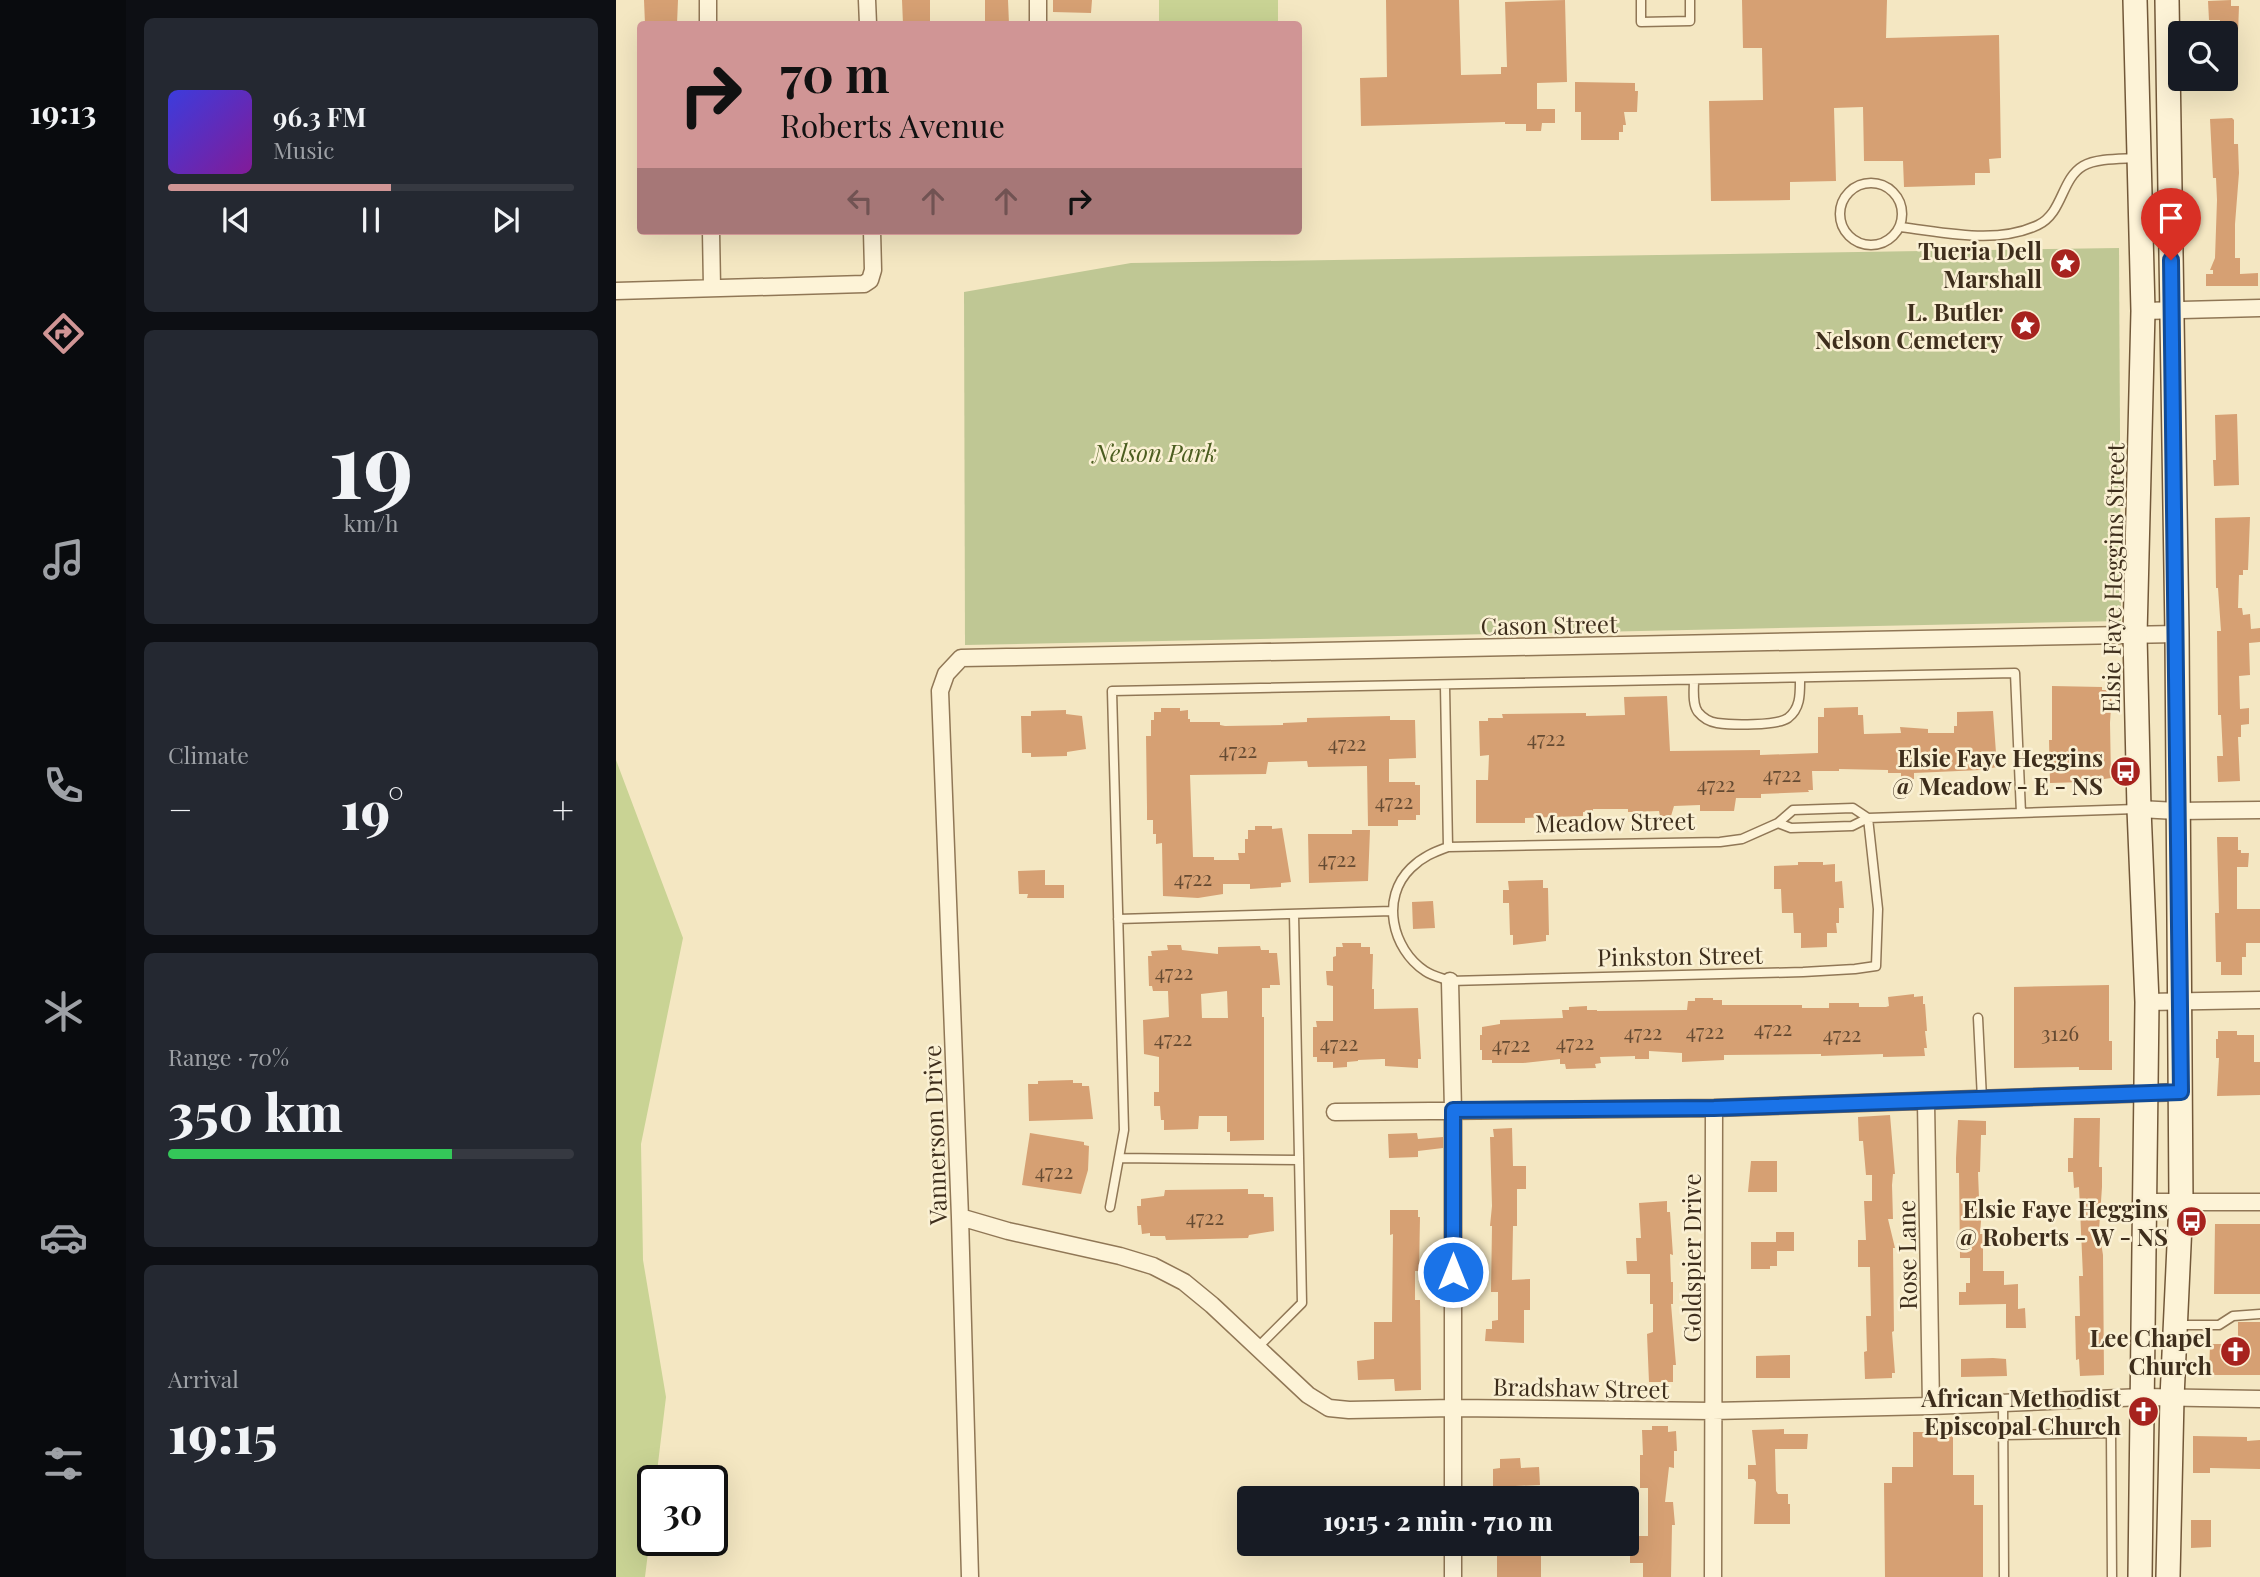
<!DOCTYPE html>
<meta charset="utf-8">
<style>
body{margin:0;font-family:"Playfair Display",serif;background:#242831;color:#f1f3f6;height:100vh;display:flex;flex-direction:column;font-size:26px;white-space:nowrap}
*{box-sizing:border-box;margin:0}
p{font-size:23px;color:#9ea1a6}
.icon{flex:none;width:38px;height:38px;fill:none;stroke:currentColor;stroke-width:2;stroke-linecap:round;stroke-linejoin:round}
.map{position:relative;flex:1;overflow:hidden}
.drawer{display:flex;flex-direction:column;gap:18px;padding:18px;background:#0d0f14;width:490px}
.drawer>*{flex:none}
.banner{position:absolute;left:21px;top:21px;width:665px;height:214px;border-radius:7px;box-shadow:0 7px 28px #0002;background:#d09595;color:#111;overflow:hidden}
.tools{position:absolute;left:1552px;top:21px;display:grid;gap:14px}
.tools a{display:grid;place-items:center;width:70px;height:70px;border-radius:7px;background:#171b24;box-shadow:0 7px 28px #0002;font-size:35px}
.speed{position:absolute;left:21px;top:1465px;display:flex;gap:14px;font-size:35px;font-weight:700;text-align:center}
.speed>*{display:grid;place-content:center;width:91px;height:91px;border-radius:50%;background:#171b24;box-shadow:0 7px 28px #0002;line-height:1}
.speed .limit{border:4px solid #111;border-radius:10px;background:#fff;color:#111}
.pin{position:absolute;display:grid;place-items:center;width:60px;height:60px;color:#fff;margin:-72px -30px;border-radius:50% 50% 50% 0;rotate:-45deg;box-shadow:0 0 7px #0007}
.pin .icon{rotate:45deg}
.me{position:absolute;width:77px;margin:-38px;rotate:0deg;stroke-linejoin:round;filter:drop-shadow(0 0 5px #0008)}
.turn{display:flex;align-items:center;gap:24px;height:147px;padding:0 28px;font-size:32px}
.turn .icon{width:91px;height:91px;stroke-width:2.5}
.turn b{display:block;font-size:49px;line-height:60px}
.lanes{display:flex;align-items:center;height:66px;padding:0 28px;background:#0003;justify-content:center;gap:35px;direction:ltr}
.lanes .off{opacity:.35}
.big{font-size:52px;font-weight:800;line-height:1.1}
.drawer .card{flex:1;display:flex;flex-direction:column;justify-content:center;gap:10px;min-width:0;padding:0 24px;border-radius:10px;background:#242831}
.drawer .dial{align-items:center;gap:0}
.dial b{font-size:91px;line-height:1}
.song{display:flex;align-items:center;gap:21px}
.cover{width:84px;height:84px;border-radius:10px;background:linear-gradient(135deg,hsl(240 70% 55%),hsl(290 70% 35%))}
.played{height:7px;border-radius:4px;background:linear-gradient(90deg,#d09595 55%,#363941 55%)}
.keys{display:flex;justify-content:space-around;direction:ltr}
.heat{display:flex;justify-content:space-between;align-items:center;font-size:38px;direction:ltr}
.charge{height:10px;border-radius:5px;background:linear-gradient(90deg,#34c759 70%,#363941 0)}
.trip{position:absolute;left:621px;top:1486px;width:402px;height:70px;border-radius:7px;background:#171b24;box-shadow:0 7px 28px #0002;font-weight:800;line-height:70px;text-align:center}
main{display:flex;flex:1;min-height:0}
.menu{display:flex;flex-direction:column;width:126px;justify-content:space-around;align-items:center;background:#090b0e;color:#9ea1a6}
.menu .icon{width:49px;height:49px}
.menu .active{color:#d09595}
.menu b{font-size:32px;color:#f1f3f6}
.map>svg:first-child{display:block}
.green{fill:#c9d394}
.cemetery{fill:#bfc794}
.building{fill:#d6a073;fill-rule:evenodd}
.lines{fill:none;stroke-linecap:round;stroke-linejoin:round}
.service-casing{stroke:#907756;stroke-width:11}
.minor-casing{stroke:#907756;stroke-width:19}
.secondary-casing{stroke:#725839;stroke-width:26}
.service{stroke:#fdf3d7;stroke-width:8}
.minor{stroke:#fdf3d7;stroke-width:16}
.secondary{stroke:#fdf3d7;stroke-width:23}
.route-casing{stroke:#114b97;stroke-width:18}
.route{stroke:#1a73e8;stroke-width:12}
.labels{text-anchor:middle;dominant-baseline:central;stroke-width:5;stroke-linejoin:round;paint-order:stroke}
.number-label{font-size:21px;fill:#644a32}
.poi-label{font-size:24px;font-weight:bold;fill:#3e2e1c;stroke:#faf0d3;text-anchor:end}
.park-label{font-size:24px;font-style:italic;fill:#4b5d20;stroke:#faf0d3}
.street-label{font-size:24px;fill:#3e2e1c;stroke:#faf0d3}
</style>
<main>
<nav class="menu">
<b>19:13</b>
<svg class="icon active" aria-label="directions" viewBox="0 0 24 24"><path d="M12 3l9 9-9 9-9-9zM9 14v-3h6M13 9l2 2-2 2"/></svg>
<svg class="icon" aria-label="music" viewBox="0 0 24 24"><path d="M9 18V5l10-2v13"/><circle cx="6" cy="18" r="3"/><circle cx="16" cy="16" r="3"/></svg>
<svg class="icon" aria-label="phone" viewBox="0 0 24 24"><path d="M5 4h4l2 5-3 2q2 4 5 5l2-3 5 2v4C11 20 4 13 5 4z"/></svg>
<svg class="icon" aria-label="climate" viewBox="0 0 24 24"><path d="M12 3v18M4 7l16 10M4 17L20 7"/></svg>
<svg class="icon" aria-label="car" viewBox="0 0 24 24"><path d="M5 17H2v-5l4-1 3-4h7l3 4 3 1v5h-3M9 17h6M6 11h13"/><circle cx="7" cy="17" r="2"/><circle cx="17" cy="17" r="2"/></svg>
<svg class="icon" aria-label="filters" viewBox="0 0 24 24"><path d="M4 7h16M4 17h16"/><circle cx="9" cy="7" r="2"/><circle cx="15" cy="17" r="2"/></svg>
</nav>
<section class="drawer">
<div class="card">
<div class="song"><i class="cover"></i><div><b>96.3 FM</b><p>Music</p></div></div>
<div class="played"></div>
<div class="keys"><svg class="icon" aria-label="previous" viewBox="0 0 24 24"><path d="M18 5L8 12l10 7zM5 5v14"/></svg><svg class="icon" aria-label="pause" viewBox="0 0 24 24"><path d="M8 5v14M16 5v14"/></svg><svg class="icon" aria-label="next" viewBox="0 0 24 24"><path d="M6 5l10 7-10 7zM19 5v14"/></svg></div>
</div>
<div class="card dial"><b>19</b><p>km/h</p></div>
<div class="card"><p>Climate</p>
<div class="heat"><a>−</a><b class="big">19°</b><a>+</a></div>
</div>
<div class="card"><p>Range · 70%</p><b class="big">350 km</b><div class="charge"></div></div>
<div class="card"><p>Arrival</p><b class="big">19:15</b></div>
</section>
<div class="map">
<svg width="1644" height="1577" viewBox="0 0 1644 1577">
<rect width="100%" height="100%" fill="#f4e7c2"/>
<path class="green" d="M543,0H662V24H543Z
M0,760L67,938L25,1144L27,1260L50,1397L40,1480H37V1512L29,1577H0Z"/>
<path class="cemetery" d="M1503,248L1505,621L349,645L348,292L515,263Z"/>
<path class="building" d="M28,0H62L61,24H29Z
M286,0H314V24H287Z
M369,0H392L393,24H369Z
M437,0H476L475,13L437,12Z
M770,0H843L845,75L885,74V67H891L889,2L949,0L951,82L921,83V109H939V123H926L925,131H910V124H889V122L745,126L744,78L771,77Z
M1126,0H1271L1270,38L1383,35L1385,158L1373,159L1374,173H1359V185L1288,187L1287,161H1248L1247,107L1218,108L1220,181L1174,182V200L1095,201L1093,101L1147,100L1146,48H1127Z
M1615,0V6H1623L1622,33H1603L1604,20H1593L1592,1Z
M959,82L1019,83V91H1022L1021,112H1008L1010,125H1007V132H1003V140H965V112H959Z
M1616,118L1618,120V144H1622L1623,173L1619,224V258H1624V274L1642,273V286H1590V274H1597V270H1594L1599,258L1601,200L1600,178H1597L1594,119Z
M1621,414L1623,485L1598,486L1597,460H1600L1599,415Z
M1634,517L1632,570H1627V575H1623L1622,608H1626L1627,615L1634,614L1635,629L1644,628V642L1633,643L1634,675L1623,676L1624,709L1633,708V724L1625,725V737H1622L1624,781L1602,782L1601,756H1607L1605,715H1602L1601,631H1605L1602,588H1600L1599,518Z
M1436,686L1486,687V690H1496L1494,723L1495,778L1468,782L1434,783L1433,740H1436Z
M1051,696L1054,751L1144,750V755L1202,753V717H1208V708L1242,707V715H1247L1248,734L1285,733L1284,727L1312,729V733H1338V726H1341V712L1377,711L1381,767L1365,770L1298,773V779H1285V773H1272V770L1223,769V771H1196L1197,790H1192L1193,792L1145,794V798H1120L1118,811H1084V805L1058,806L1055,816H1044L1043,811L1012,812V809H977V812H967V816L909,818V823H860V780H872L873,755L864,756L863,721H872V718H887L886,714L970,713V716L1009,715L1008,697Z
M545,708H564V711L572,710V719H574V722H604V725L609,726L667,725V723L691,722V718L774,716V720H799L800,758L773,759V782H799V785H804V815H800V820H782V826H752L751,766L692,767L691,761L652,762L650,774L574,775L577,857H598V860H623L622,853H629V839H632V830H639V826H656V829L666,828L675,882L665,883V887L634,889V884H607V894L582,898L547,896L546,843L540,844V834H537V820H531V807L530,736H535V720H538V712H545Z
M450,710V714L466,716L470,749L451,752V756L415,757V753H406L405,716H415V711Z
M736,830H754L752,881L693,883L692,834H736Z
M1601,837H1622V850H1625V853H1633L1632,867H1621V909H1644V943H1630V957H1626V975H1605V962H1600L1599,913H1603Z
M1182,862H1207V865L1219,864V882L1226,881L1228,908H1223V923H1220L1221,933H1211V947L1185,948V933H1178L1177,913H1166L1165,889H1158V866L1182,865Z
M429,870V885H448V898H411L412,894H403L402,871Z
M927,880V888H932L933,935H930V941L897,945V935H894L893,903H887V890H893L892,881Z
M817,901L819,928L797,929L796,902Z
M726,943H745V947H754V954H757L756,989H758V1009L802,1008L805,1059H802V1068L769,1066V1059H766L742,1060V1061L731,1062V1067L717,1068V1062H701V1057H697V1027H701L700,1021H717V986L711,985L710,971H717V957L720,956V947H727Z
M551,945H565L566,950L602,954V947L644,946L645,950H653V953H661L664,985H654V988H646V1017H648V1140L614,1141V1132H611V1116H583L582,1129L548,1130V1120H545L544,1106H538V1092H543V1057L528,1054L527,1020L553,1017L552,991H537L536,986H533L532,956H536L535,951L552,950ZM611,991L612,1018H586L585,994Z
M1493,985V1041H1496V1070H1463V1067L1398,1068V987Z
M1298,994V997L1307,996V1004H1309L1311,1031H1309L1311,1048H1308L1309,1056L1267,1057V1054L1205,1056V1054L1108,1055V1060L1066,1062V1053L1033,1051V1059H1019V1056L984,1057L985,1063L979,1064L980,1068L950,1069L949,1064H944V1059L907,1063H876V1060H866V1050H864V1035H866V1027L884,1024V1020L947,1018L946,1010H953V1007L971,1006V1010H981V1011L1071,1010L1072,1001H1079V998H1097V1000H1106V1005H1186V1008H1213V1003H1243V1007H1270L1273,1006L1272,997Z
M1602,1031H1621V1035H1638V1062H1644V1095L1601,1096L1603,1058H1600V1039H1602Z
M457,1080V1083H466V1086H473L477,1119L413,1121L412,1084H422V1081Z
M1274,1115L1279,1174H1277L1276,1185L1277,1219H1272L1279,1248H1277L1278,1331L1276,1332L1279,1373H1276V1378L1249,1379L1248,1352L1251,1351L1250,1316H1255L1254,1267H1242V1240H1250L1248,1201H1256V1175H1250L1247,1141H1243L1242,1117Z
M1458,1118H1484L1483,1167H1486V1187L1483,1230L1487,1255L1488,1375L1464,1376L1463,1359L1460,1360L1459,1316H1464L1463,1276H1467L1463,1187L1458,1188L1457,1172H1452V1158H1457Z
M1342,1120L1370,1121V1135H1365L1364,1172H1362L1363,1198L1364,1207H1366L1364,1234H1367V1271H1388V1285L1402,1284V1309L1409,1308L1410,1328H1390V1304L1343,1305V1292H1350V1283H1354V1258H1344L1343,1173H1340V1158Z
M896,1128L897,1166H910V1189H901V1226H897L896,1280L914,1279V1310H908V1343L869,1341L870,1329H876V1321L882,1320V1292H875L876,1226H874L876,1206L874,1137H878L877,1129Z
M414,1133L468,1142V1145L473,1146L472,1170L465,1194L406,1185Z
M801,1133L802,1139L827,1137V1148L802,1151V1157L773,1158L772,1134Z
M1135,1161H1161V1192H1132Z
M632,1189V1194H648V1197H657L658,1231L633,1235L632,1238L550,1240L549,1236H534V1233L526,1234L525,1225H522L521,1206H525V1199L548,1196L549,1190Z
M1051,1201V1212H1054L1057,1255L1054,1254L1055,1282H1057V1304H1055L1060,1365H1057V1382H1033L1031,1334L1037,1332V1304H1034V1274H1011L1010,1261H1021L1020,1238H1025L1023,1203Z
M774,1210H802V1217H804L803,1271H799V1300H804L805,1390L779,1391L778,1379L742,1380L741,1361L758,1359V1322H776L777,1234L774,1235Z
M1599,1224H1644V1294H1598Z
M1160,1232H1178V1251H1161V1266H1154V1269H1135V1242H1160Z
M1622,1322H1644V1375H1593L1594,1344H1610V1341H1622Z
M1174,1355V1378H1140V1356Z
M1377,1358L1390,1359L1391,1376L1345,1377V1359Z
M1036,1426H1052V1432L1060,1431L1061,1451H1058V1468L1053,1467L1049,1502H1057L1059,1525H1056L1055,1577H1027V1563H1014V1553H1012V1539L1014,1536H1032V1488H1024V1455H1027L1026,1430H1036Z
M1168,1429V1434H1192L1191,1449H1159L1160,1491L1162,1494H1172V1504H1174V1524H1138L1140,1482L1138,1479H1132V1465H1140L1136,1430Z
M1297,1432H1337V1475H1358V1505H1367V1577H1269L1268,1483H1276V1467H1297Z
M1577,1436L1631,1437V1441L1644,1440V1469L1594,1468V1473H1577Z
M904,1458L905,1468L923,1467L924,1485L877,1487V1469L884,1468V1459Z
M1575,1520H1595V1547L1575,1548Z
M881,1544H925V1577H881Z"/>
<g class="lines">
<defs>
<path id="service" d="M1025,0V22L1074,21V0
M1224 214a31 31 0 1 1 62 0a31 31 0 1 1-62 0Z
M1284,227C1328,232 1380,245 1422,225C1447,213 1445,179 1467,166C1481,158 1505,159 1520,158
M1078,680C1078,690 1076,704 1082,712C1087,718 1094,722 1101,723C1115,725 1161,726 1172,718C1185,708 1184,693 1184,678
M829,686L832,847
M1237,808L1252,818L1262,909L1260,966L1239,969L1187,972L834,981C826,978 816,976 809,971C776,949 764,898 795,868C806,857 818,852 832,847L1104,842L1126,839L1162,823L1177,810Z
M1162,823L1175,828L1236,826L1252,818L1520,809
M502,919L776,911
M1362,1018L1366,1099
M503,1158L683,1160
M494,1207L508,1130L496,691L1399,673L1405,813
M1562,1325H1603L1617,1316L1644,1314
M641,1348L686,1303L678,914
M1387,1403L1388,1577
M1387,1435L1495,1433L1496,1577"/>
<path id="minor" d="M92,0V24
M251,0L252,24
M422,0V24
M95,231L96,287
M0,291L248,284L254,280L257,270L256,231
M1527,311L1644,308
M1523,809L1561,811L1644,810
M834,981L837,1110V1498
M1531,1002L1644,1000
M1310,1102L1315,1406
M719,1112L1098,1108L1565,1092
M1529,1202H1644
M344,1217L392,1231L504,1256L537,1266L568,1282L596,1305L692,1395L713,1408L733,1410L837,1408L1096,1411L1315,1406L1527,1397L1644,1399
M837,1544V1577
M354,1577L344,1217L324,691L330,674L345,658L1561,634
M1097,1577L1098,1108"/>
<path id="secondary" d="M1519,0L1527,311L1519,635L1523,809L1531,1002L1524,1577
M1551,0L1561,634L1565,1202L1556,1398L1552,1577"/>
</defs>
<use href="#service" class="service-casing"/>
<use href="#minor" class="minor-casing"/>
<use href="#secondary" class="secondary-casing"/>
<use href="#service" class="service"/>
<use href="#minor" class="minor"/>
<use href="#secondary" class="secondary"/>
</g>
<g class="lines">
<defs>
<path id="route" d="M837,1272V1110L1098,1108L1565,1092L1555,260"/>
</defs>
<use href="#route" class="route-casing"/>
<use href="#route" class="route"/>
</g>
<defs>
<symbol id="sight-disc" viewBox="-11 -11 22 22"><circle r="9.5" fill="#a7231e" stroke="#faf0d3"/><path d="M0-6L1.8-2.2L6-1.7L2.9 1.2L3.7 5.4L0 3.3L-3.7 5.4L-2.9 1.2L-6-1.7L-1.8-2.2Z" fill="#fff"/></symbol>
<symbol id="bus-disc" viewBox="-11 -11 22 22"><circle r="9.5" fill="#a7231e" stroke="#faf0d3"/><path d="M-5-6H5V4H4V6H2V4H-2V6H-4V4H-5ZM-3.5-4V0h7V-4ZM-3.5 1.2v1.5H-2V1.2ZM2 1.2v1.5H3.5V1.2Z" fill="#fff"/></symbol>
<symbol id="church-disc" viewBox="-11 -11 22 22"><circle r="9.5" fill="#a7231e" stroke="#faf0d3"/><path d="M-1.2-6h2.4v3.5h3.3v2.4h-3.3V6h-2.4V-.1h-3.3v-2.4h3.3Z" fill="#fff"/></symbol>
</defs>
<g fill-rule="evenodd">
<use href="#sight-disc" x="1432" y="246" width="35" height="35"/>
<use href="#sight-disc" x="1392" y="308" width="35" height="35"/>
<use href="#bus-disc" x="1492" y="754" width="35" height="35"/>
<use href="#bus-disc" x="1558" y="1204" width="35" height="35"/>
<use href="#church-disc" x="1602" y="1334" width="35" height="35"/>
<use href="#church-disc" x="1510" y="1394" width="35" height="35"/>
</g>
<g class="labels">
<g class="number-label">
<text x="930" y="737">4722</text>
<text x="731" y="742">4722</text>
<text x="622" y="749">4722</text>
<text x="1166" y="773">4722</text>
<text x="1100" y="783">4722</text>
<text x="778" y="800">4722</text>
<text x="721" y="858">4722</text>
<text x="577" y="877">4722</text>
<text x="558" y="971">4722</text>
<text x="1157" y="1027">4722</text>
<text x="1089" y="1030">4722</text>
<text x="1027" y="1031">4722</text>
<text x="1444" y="1032">3126</text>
<text x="1226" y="1033">4722</text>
<text x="557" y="1037">4722</text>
<text x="959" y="1041">4722</text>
<text x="723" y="1042">4722</text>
<text x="895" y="1043">4722</text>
<text x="438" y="1170">4722</text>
<text x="589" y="1216">4722</text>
</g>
<g class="poi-label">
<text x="1426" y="250">Tueria Dell<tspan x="1426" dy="28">Marshall</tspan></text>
<text x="1387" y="311">L. Butler<tspan x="1387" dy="28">Nelson Cemetery</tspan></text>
<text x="1487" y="757">Elsie Faye Heggins<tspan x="1487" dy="28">@ Meadow - E - NS</tspan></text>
<text x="1552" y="1208">Elsie Faye Heggins<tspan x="1552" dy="28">@ Roberts - W - NS</tspan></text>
<text x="1596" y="1337">Lee Chapel<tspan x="1596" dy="28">Church</tspan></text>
<text x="1505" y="1397">African Methodist<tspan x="1505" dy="28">Episcopal Church</tspan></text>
</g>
<g class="park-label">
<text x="539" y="452">Nelson Park</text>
</g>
<g class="street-label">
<text transform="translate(1496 578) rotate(-89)">Elsie Faye Heggins Street</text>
<text transform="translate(933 624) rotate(-1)">Cason Street</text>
<text transform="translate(999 821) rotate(-1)">Meadow Street</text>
<text transform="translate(1064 955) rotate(-1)">Pinkston Street</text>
<text transform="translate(318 1135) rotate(-92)">Vannerson Drive</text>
<text transform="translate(1290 1255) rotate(-91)">Rose Lane</text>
<text transform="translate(1075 1258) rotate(-90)">Goldspier Drive</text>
<text transform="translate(965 1387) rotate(1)">Bradshaw Street</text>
</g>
</g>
</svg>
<div class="tools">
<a><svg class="icon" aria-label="search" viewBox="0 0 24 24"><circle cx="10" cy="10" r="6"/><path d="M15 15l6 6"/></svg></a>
</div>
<div class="speed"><div class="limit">30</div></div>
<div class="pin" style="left:1555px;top:260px;background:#d93025"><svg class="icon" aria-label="arrive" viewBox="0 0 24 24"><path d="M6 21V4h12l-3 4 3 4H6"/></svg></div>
<svg class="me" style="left:837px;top:1272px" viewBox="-20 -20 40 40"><circle r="17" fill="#1a73e8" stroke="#fff" stroke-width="3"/><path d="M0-11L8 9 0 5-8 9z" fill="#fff"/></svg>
<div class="trip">19:15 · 2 min · 710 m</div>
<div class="banner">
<div class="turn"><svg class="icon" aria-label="right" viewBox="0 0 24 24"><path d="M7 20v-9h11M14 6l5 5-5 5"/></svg><div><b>70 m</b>Roberts Avenue</div></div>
<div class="lanes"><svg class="icon off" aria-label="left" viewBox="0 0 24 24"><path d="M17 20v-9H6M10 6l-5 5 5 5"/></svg><svg class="icon off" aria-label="ahead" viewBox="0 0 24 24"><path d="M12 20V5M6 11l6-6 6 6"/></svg><svg class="icon off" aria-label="ahead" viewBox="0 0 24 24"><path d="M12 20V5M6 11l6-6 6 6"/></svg><svg class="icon" aria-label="right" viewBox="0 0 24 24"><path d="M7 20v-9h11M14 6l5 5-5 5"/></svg></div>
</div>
</div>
</main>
